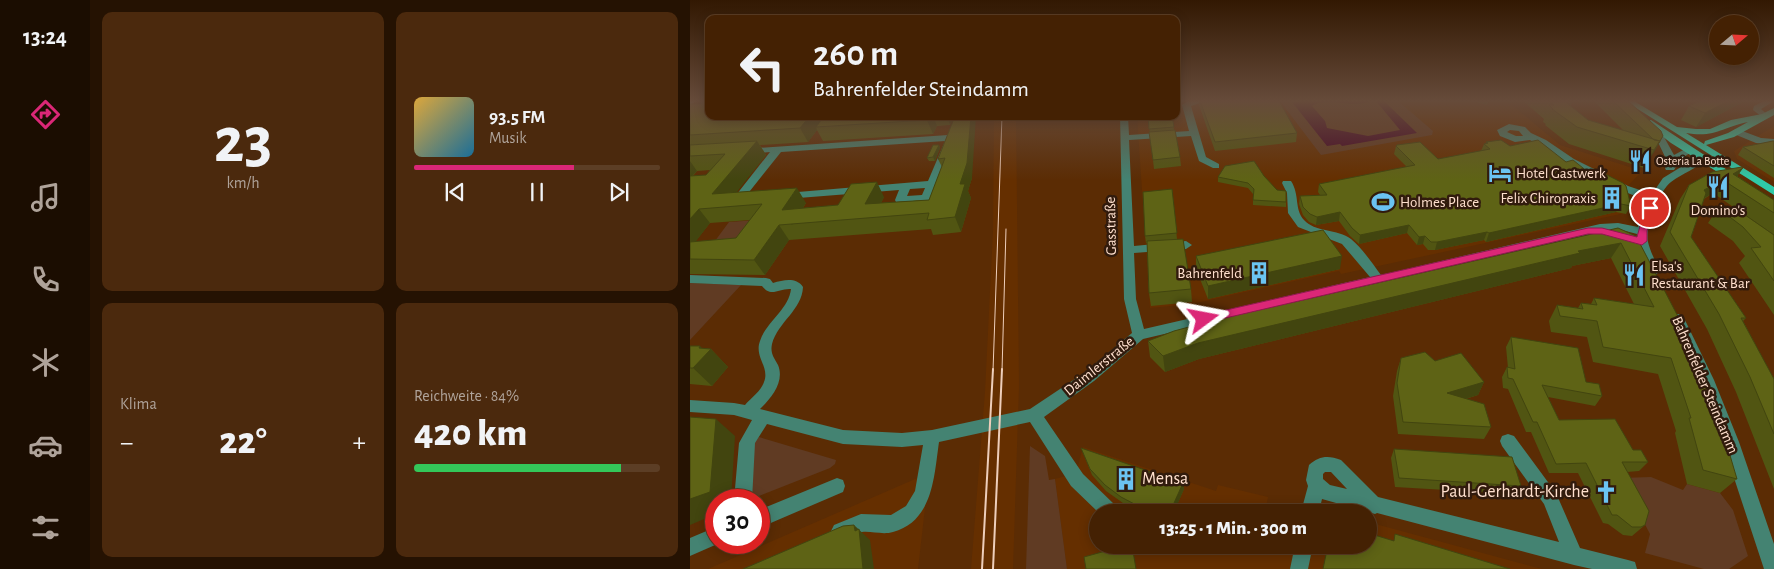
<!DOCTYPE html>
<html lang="de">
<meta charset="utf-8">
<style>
body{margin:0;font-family:"Alegreya Sans",sans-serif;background:#4b290d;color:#f1f3f6;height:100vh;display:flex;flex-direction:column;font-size:19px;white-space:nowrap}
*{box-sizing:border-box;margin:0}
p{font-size:16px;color:#afa39a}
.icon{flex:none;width:28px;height:28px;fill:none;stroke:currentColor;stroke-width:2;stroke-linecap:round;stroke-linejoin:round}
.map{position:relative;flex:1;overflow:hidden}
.panel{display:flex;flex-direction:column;gap:12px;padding:12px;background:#251202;width:600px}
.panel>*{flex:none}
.top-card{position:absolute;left:15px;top:15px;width:475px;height:105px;border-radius:10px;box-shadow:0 2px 12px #0003,0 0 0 1px #5c3e25;background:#442103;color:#f1f3f6;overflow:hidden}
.needle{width:32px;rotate:71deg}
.fabs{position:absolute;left:1019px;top:15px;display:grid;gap:10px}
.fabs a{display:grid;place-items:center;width:50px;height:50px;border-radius:50%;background:#442103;box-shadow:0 2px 12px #0003,0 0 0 1px #5c3e25;font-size:25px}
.speed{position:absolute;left:15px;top:489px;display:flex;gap:10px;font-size:25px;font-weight:700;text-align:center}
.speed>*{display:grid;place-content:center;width:65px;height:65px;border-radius:50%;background:#442103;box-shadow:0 2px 12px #0003,0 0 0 1px #5c3e25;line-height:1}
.speed .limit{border:8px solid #d22;background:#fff;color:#111}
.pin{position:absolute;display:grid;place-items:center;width:42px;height:42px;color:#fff;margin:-21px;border:2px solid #fff;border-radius:50%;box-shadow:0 1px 5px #0007}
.me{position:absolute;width:55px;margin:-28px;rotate:77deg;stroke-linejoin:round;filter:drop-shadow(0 0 4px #0008)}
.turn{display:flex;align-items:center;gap:18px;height:105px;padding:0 25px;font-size:22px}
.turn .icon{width:65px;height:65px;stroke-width:2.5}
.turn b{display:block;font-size:35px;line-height:42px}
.big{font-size:38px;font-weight:800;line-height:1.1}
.panel .widget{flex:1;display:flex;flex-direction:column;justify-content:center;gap:8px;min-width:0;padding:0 18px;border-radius:10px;background:#4b290d}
.panel .dial{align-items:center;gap:0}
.dial b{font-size:65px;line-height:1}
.song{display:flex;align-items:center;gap:15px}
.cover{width:60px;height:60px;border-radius:8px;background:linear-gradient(135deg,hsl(40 70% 55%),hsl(200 70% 35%))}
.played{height:5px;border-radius:2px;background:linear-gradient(90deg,#db2777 65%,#5c3e25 65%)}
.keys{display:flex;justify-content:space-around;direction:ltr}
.heat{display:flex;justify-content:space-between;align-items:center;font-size:28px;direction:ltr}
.charge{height:8px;border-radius:4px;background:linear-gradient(90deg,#34c759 84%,#5c3e25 0)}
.panel .tiles{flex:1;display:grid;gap:12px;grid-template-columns:repeat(2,1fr)}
.trip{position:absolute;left:399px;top:504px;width:288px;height:50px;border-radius:25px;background:#442103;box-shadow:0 2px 12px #0003,0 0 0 1px #5c3e25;font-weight:800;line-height:50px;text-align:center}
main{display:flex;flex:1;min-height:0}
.tab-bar{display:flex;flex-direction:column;width:90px;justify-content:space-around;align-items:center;background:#1b0d01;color:#afa39a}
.tab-bar .icon{width:35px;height:35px}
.tab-bar .active{color:#db2777}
.tab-bar b{font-size:22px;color:#f1f3f6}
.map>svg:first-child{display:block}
.built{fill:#652f00}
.green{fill:#603b23}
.water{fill:#440527}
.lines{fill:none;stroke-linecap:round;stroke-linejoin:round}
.minor{fill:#448372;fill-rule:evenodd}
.major{fill:#2fcaa8;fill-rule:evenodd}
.tram-far1{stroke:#eeceba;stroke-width:1}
.tram{stroke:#eeceba;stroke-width:2}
.wall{fill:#515512;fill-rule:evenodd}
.shaded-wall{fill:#42450f}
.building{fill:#5e6315;stroke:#42450f}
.route{fill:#db2777;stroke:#8e194d}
.labels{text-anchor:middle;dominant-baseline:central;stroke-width:5;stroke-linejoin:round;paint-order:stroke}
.far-poi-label{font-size:12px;fill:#ffe0ce;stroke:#311b0d;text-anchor:start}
.poi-label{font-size:15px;fill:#ffe0ce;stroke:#311b0d;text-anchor:start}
.street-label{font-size:15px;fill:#ffe0ce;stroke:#311b0d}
.near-poi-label{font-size:18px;fill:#ffe0ce;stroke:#311b0d;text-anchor:start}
</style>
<main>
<nav class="tab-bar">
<b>13:24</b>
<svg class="icon active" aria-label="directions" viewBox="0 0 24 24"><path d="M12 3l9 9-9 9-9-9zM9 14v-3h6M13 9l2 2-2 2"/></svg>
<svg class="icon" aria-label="music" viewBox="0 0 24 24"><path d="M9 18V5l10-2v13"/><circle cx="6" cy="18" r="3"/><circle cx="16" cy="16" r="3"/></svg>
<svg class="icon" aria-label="phone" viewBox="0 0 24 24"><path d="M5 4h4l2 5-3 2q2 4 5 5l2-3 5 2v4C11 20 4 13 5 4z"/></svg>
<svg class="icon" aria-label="climate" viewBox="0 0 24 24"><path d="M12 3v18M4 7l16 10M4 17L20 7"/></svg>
<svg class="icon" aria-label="car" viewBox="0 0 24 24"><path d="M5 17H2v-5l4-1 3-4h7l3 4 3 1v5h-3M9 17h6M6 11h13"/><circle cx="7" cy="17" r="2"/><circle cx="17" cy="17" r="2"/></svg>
<svg class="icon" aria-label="filters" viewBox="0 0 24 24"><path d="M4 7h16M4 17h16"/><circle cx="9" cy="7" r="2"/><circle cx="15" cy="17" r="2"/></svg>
</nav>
<section class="panel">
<div class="tiles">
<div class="widget dial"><b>23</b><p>km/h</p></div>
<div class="widget">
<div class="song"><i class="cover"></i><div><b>93.5 FM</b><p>Musik</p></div></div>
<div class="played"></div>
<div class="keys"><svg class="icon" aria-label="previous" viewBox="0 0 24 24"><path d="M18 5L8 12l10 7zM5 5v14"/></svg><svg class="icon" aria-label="pause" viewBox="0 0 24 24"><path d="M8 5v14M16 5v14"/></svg><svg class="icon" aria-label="next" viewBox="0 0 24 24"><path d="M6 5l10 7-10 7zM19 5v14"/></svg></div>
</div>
<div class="widget"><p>Klima</p>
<div class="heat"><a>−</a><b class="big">22°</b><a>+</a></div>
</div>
<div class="widget"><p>Reichweite · 84%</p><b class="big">420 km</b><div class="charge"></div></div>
</div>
</section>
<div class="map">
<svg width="1084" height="569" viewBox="0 0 1084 569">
<rect width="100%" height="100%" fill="#5b2c04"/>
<path class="built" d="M486,101H817L870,145L952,171L937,187L935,213L651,274L649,271L502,304L460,308L447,116H486Z
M304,116H326L329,386L323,569H281L295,392L303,231Z
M1084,126V182L1047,159L1044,151Z
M393,447L526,491L528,485L578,497L576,507L600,512H408V545H678V522L852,569H377L365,479L386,473Z
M239,473L228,569H18Z"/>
<path class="green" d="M590,101H708L743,131L742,135L631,155Z
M82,219L65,242L22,245L39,222Z
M0,283L51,285L0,340Z
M69,437L146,460L145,464L140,468L59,500L63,444Z
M340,446L355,456L359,480L365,479L377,569H336Z
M961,477L993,490L997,484L1030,493L1043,510L1058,556L1039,569H1014L955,553L960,534L931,478Z"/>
<path class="water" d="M614,101H681C662,109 636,96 622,106L635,121L637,128L678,136L710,130L686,101H694L727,133L652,146L650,144L637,146L602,102Z"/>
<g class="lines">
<path class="minor" d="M0,101H6L0,105Z
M498,101H516L501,106L516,157L529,164V168H523L509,161L501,136L439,140L444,246L496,241L502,245L496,249L444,253L446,299L454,329L680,277L652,244L608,227L598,213L597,193L592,183L593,181H601C610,195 604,209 614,220C624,232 648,229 661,239C672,248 682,263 691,275L910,224L928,223L948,227L949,218L958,201L930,190L878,163L840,140L825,142L810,136L807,130L819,124L835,127L841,133L856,140L884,159L938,186L962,194L973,178L1009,156L1012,155L1017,158C1007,169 993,173 981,182C969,191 955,227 958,242C960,251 966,262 969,271L967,274H959L957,271L946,241L947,234L928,229L910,232L453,339L404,381L354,417L393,474L426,506L429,512H408L381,486L340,422L249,442C244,477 243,521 203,532C193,535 182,531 172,532C165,533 157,537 150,540L144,537L141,531L144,525L171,514L201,515L216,506L225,491L233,445L212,447L153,444L77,424L65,443L62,500H44L49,443L62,420L44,415L0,412V400L44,403L55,405C61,398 71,391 74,382C80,367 64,357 70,341C76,322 99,309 101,289C89,288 81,298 72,286L0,283V275L76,278L80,279L83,283C94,280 106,277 113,287C112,310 88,322 82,344C80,353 84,358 88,365C95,382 81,398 70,409L153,430L212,433L242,430L340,409L394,373L442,333L434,299L430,116H438L439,135L499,131L492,105ZM820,130L829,131L833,136H826L817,132Z
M1074,101H1084L1071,109L1079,116L1075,119L1063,110L1064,106Z
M266,116H274L240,200L206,202L205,200L209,190L96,199L91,196L96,193L238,181L255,141L91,152L52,201H44L43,199L80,152L56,154L53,153V149L258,135ZM235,188L232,195L217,196L220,189Z
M958,125L974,137L984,155L999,147L1004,150L991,159L984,170H976L975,168L978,163L967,140L953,128Z
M1047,129L1071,138L1084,139V145L1066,143L1044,134V130Z
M988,314L993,316L1024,380L1049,442L1084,544V569H1074L1022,411L981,319L983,316Z
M818,434L824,436L866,493L890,548L938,560L945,562L947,569H902L884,565L687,513L685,514L632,499L629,512H611L618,486L616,480L619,465C629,456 638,455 651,460L688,497L869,542L854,504L812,446L810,441L812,436ZM635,472H641L657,489L640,485L633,479V474Z
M147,478L153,480L155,486L153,492L69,528V510Z
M26,527V542H32L0,556V538Z
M605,545H623L618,569H600Z"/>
<path class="major" d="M935,101H944L987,127L1006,129H1020L1041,120L1072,114L1084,108V115L1044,137L1016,145L1084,187V195ZM1058,122L1038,133L1015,141L1014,144L996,133C1026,138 1032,127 1058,122Z
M961,120L1051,179L1050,181H1042L981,143L958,125V121Z"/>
<path class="tram-far1" d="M303,371L312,116
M312,371L316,229"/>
<path class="tram" d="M292,569L303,369
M303,569L312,369"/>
</g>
<path class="wall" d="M509,101H589L607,133L606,142L525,151L509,105Z
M781,101H799L797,105Z
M833,101H879L882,103L880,106L898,120L934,131L904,101H938L973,136L954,168L879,144L855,125L856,124L853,122L854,119Z
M1009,101H1053L1051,103L1006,127L991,120L999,106Z
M0,104H11L19,116H264L260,125L247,126L243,134L133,141L127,130L118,142L70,145L76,155L46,192L116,203L113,208L148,205L194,197L191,203L239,200L252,167L248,159L265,116L282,178L278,191L281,198L271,232L243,235L241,229L99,240L75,275L0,274ZM20,170L16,175L3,176L7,171ZM60,220L46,238L5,242L20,223Z
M458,116H482L484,130L490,157L491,166L464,169Z
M1084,141V178L1048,155L1053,147Z
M796,142L820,146L876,162L941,206L936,214L926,212L796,242L794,240L745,250H738L733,244L727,245L717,233L669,244L660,236L649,221L626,225L619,222L613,215L609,204L610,196L630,195L628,192L629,184L717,167L704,154L706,146L748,159L791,151L794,144H796Z
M249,145L250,148L245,161H239L237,158Z
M1053,168L1047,176L1084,200V235L1023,193L1014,199L1001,237L1056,318L1053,321L1083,378L1084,377V489L1046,392L1017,329L970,246L990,199L999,185Z
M574,176L596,202V207L563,205V194L558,188L528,182V177Z
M482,189L487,239L501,289L502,302L461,306L459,293L457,243H456L455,236Z
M1028,208L1084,235V315L1049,263L1055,256L1043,241L1018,223Z
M928,228L1047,479L1030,493L997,484L985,433L986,431L968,374L903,362L897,337L861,332L859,321L867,305L888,308L891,303L901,304L904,298L944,304L921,258L882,266L881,268L509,359L475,372L460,357L458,341Z
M506,256L650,269L518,299L506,269Z
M821,337L896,382L912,396L905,406L858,397L869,420L943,450L958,462L949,471L937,472L955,525L942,536L933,535L918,524L913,523L888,473H859L841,432H836L818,389L813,388L812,377L817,367L818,368L816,347Z
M0,346L12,348L21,349L38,367L22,386L0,384Z
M711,358L745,361L794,382L788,395L776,399L801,427L794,439L708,434L703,396L707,371Z
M391,448L493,483L494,489L484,512H450L433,503L416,491L402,475Z
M704,449L831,486L824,494L705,487L701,458Z"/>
<path class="shaded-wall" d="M1038,101H1053L1051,103L1006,127L1015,113Z
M120,116H138L126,127L127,130L118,142L110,128Z
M239,116H243L247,126L243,134L237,120Z
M257,116H264L260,125Z
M281,116H286L282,178L278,191L281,198L271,232L265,217Z
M973,136L966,149L954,168L964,150Z
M67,141L76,155L35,207L22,194Z
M249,145L250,148L245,161L243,157Z
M0,161L7,171L0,178Z
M1053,168L1043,182V174Z
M1033,180L1023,193L1004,204L1014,190Z
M187,182L194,197L184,218L175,204Z
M107,188L116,203L102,225L92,210Z
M931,204L926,212L796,242L799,233Z
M9,209L20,223L0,249V219Z
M650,212L649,221L626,225L627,217Z
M89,225L99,240L75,275L64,260Z
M719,225L717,233L669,244L670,235Z
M797,232L794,240L745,250L747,242Z
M735,236L733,244L727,245L729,237Z
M931,243L921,258L882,266L881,268L509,359L475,372L473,356L508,343L888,251Z
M652,256L650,269L518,299V286Z
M10,346L17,353L21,349L38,367L22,386L3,368L9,348Z
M794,382L788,395L751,406L757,393Z
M26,419L45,436L41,500H26V514L0,525V499Z
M493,483L494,489L484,512H480Z
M164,525L180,540L184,569H173L165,531Z"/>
<path class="building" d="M11,101H19V116H120L110,128L0,135V104H11Z
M510,101H589L607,133L525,142Z
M859,101H879L882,103H877L898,120L970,141L964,150L887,127L862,109H863L859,105H864Z
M923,101H938L971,131L973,136L968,144L970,141L964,140Z
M1009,101H1038L1015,113L999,106Z
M134,116H239L237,120L126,127Z
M265,116H281L277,163L270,184H275L265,217L237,220L239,213L89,225L64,260L0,259V242L46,238L72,204L9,209L0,219V176L16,175L35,154L0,156V145L67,141L22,194L107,188L92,210L148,205L161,184L187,182L175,204L239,200L255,158L248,159Z
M458,116H482L484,127L459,129Z
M485,130L490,157L463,160L459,132Z
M811,140L820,146L848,140L876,162L883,160L898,172L905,169L933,183L936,186L941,206L931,204L799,233L797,232L747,242H741L735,236L729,237L719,225L670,235L662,228L650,212L627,217L620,214L613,207L610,196L637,195L629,184L725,165L706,146L707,145L730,142L748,159L800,149L794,144L798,143L796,142Z
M1083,141H1084V166L1053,147Z
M243,145H249L243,157L237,158Z
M564,161L574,176L587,190L596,191V202L563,200L564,189L558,183L528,177L535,166Z
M1052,167L1053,168L1043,174L1084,200V213L1033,180L1014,190L1016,193L1001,237L1056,318H1051L1084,379V434L1060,377L1029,314L980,232L999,185L1022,172Z
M482,189L487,233L455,236L453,192Z
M1028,208H1045L1084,235V281L1061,248L1071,247L1053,227Z
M928,228L946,236L994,328L1031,425L1047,479L1013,470L999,418H1001L981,358L913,347L907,321L870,316L867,305L893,309L891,303L907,305L904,298L964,307L931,243L888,251L890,253L508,343L473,356L458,341L484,331L525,320Z
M633,230L652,256L518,286L506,256Z
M493,239L501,289L459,293L457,241Z
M821,337L888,348L896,382L909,384L912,396L852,385L869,420L925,419L943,450H951L958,462H932L959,511L955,525L951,527H942L927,515H922L896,463L866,464L847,422H843L823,379L818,378L817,367L825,369Z
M0,346H10L9,348L21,349L3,368H0Z
M735,352L745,361L771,353L794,382L757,393L794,404L801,427L713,422L707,383L711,358Z
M0,417L26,419L20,492L0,499Z
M391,448L493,483L480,512H476L452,508L431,497L415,485L400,469Z
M704,449L822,457L831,486L709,478Z
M164,525L165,531L169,529L173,569H53L153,526Z
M678,533L704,541L705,534L820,569H633L638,545H678Z
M437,545H442L446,569H396L394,557Z"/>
<linearGradient id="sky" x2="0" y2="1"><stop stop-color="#321802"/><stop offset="0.56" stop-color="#664b3a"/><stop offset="1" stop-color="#664b3a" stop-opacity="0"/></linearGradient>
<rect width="1084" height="180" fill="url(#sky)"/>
<path class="route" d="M960,205L964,208L957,231V241L952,245L912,234H898L514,323L508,319L514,315L898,228H912L947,237L955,208Z"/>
<defs>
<symbol id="restaurant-bare" viewBox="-9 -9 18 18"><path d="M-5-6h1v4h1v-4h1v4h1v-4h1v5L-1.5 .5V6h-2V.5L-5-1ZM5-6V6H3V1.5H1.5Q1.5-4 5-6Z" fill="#6bc3f2" stroke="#311b0d" stroke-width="2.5" paint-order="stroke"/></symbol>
<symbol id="hotel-bare" viewBox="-9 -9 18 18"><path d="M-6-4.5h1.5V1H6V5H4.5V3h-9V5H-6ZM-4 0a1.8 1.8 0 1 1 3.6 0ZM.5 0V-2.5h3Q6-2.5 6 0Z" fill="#6bc3f2" stroke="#311b0d" stroke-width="2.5" paint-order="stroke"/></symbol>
<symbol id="building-bare" viewBox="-9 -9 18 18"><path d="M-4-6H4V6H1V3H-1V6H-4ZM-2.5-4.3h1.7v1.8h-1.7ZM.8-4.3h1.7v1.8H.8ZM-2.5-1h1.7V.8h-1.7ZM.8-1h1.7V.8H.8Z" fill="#6bc3f2" stroke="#311b0d" stroke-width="2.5" paint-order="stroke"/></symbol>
<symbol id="stadium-bare" viewBox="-9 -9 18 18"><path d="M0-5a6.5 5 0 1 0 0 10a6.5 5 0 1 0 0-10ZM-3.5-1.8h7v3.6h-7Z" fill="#6bc3f2" stroke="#311b0d" stroke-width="2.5" paint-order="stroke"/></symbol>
<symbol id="church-bare" viewBox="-9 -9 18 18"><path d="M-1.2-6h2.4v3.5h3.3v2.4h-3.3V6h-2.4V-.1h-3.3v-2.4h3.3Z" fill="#6bc3f2" stroke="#311b0d" stroke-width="2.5" paint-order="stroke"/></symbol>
</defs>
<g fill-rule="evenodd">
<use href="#restaurant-bare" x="934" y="145" width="32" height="32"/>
<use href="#hotel-bare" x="794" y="157" width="32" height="32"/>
<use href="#restaurant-bare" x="1012" y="171" width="32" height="32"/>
<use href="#building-bare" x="906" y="182" width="32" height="32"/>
<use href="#stadium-bare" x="677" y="186" width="32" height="32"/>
<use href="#building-bare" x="553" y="257" width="32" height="32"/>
<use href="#restaurant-bare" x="928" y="259" width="32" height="32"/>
<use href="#building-bare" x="420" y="463" width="32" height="32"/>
<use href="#church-bare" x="900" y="476" width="32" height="32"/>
</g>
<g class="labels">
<g class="far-poi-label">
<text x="966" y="161">Osteria La Botte</text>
</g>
<g class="poi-label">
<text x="826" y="173">Hotel Gastwerk</text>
<text x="906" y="198" text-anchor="end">Felix Chiropraxis</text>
<text x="710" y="202">Holmes Place</text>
<text x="1028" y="210" text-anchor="middle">Domino's</text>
<text x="961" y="266">Elsa's<tspan x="961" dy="17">Restaurant &amp; Bar</tspan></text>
<text x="552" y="273" text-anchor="end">Bahrenfeld</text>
</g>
<g class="street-label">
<text transform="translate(421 226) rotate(-91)">Gasstraße</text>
<text transform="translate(409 366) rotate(-39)">Daimlerstraße</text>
<text transform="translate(1015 385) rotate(67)">Bahrenfelder Steindamm</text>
</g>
<g class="near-poi-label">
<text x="452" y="479">Mensa</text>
<text x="899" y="492" text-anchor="end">Paul-Gerhardt-Kirche</text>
</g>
</g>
</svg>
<div class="fabs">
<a><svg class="needle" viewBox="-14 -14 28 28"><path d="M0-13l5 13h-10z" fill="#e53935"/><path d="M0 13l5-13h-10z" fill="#afa39a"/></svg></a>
</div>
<div class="speed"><div class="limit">30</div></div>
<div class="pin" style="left:960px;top:208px;background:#d93025"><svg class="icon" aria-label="arrive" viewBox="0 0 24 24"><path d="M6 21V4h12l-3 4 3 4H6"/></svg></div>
<svg class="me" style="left:514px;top:319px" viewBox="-20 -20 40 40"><path d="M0-17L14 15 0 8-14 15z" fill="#db2777" stroke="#fff" stroke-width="4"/></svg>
<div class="trip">13:25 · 1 Min. · 300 m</div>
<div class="top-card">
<div class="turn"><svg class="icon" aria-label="left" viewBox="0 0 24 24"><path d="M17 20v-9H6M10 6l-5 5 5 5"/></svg><div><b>260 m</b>Bahrenfelder Steindamm</div></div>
</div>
</div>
</main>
